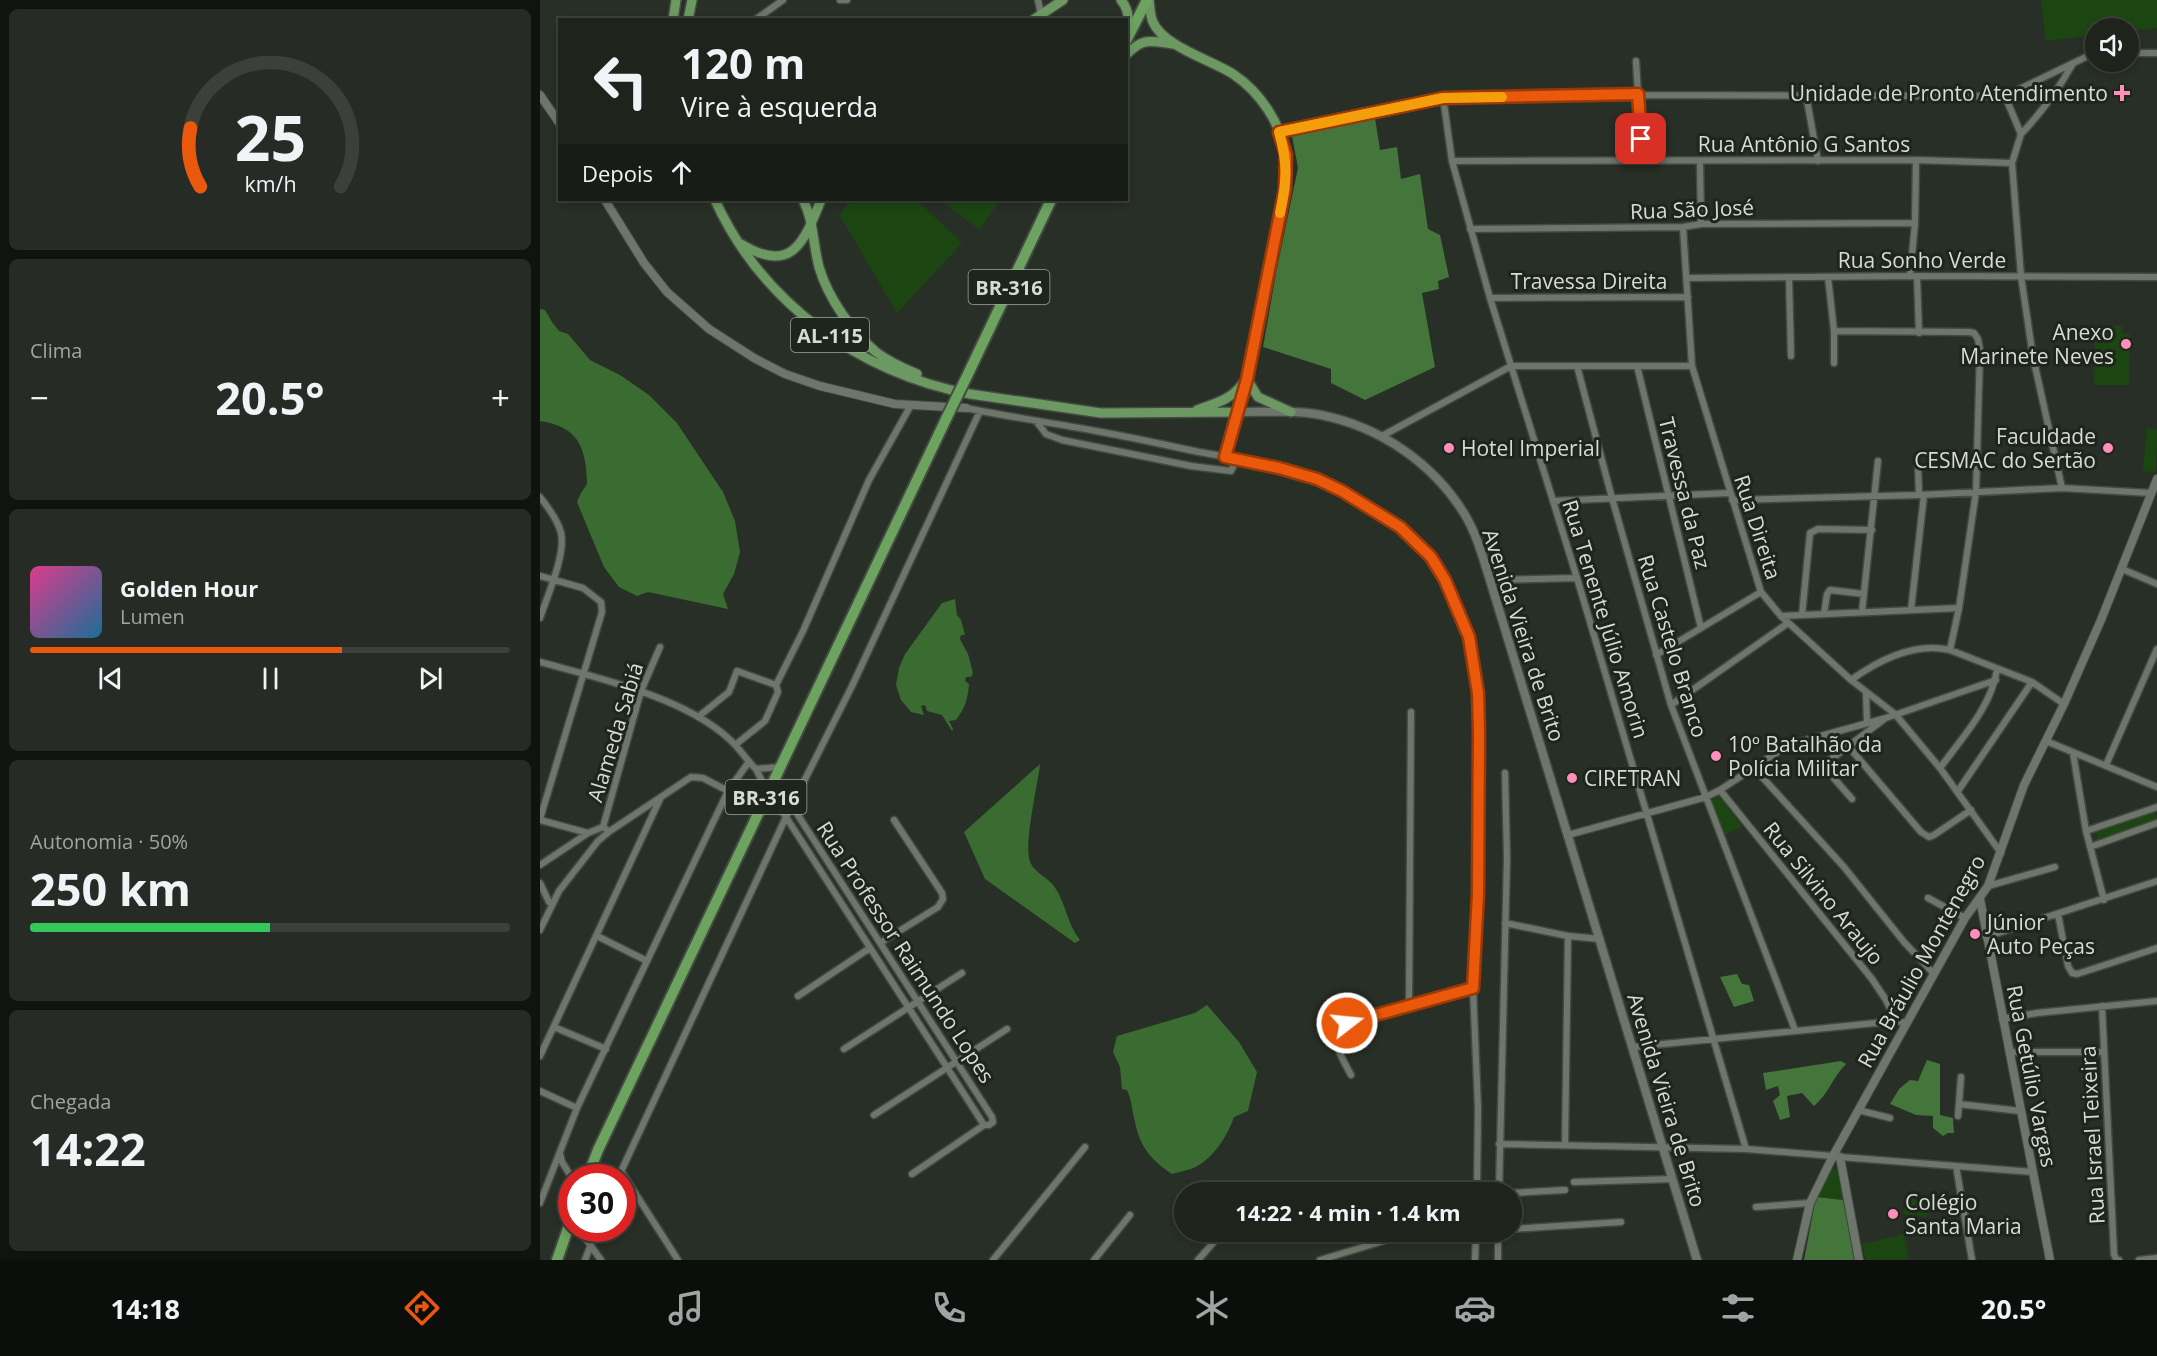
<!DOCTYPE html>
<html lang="pt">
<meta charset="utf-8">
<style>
body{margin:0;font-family:"Open Sans",sans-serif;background:#262b25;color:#f1f3f6;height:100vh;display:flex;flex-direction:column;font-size:22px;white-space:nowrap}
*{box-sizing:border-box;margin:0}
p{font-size:20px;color:#a1a4a3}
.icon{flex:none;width:33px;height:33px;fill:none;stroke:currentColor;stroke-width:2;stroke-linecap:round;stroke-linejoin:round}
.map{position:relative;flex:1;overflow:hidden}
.details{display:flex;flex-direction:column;gap:9px;padding:9px;background:#10130f;width:540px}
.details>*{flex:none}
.guide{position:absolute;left:18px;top:18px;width:570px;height:183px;border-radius:0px;box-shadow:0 3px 9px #0003,0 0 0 2px #3c403b;background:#1e231c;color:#f1f3f6;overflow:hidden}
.fabs{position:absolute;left:1545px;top:18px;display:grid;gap:12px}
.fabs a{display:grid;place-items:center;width:54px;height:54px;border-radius:50%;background:#1e231c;box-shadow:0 3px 9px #0003,0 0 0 2px #3c403b;font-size:30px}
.speed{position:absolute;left:18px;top:1164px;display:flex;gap:12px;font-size:30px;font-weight:700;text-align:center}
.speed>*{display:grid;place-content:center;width:78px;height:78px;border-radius:50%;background:#1e231c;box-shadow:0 3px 9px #0003,0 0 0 2px #3c403b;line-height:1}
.speed .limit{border:9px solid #d22;background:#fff;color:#111}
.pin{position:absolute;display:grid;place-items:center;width:51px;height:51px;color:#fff;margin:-26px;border-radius:12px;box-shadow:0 3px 9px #0006}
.me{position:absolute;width:66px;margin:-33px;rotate:74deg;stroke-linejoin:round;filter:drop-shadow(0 0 4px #0008)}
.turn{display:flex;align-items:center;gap:21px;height:126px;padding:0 24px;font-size:27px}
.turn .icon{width:78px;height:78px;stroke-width:2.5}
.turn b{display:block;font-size:42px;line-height:51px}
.then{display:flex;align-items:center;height:57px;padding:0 24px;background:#0003;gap:12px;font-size:22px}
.big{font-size:45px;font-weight:700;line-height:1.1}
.details .card{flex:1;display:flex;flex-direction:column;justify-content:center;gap:9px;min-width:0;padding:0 21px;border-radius:9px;background:#262b25}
.details .dial{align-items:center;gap:0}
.dial svg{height:156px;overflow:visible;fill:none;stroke:#3c403b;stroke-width:7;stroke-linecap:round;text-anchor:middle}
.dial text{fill:#f1f3f6;stroke:none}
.song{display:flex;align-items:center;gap:18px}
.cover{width:72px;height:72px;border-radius:9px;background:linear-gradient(135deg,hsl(330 70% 55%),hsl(200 70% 35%))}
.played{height:6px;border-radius:3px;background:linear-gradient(90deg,#ea580c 65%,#3c403b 65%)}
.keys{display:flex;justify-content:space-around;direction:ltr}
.heat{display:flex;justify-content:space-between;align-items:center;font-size:33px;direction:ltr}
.charge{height:9px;border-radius:4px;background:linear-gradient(90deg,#34c759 50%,#3c403b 0)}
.trip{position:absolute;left:634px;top:1182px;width:348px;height:60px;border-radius:30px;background:#1e231c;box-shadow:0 3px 9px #0003,0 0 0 2px #3c403b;font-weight:700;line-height:60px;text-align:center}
.dock{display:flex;height:96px;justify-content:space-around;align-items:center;background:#0c0e0b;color:#a1a4a3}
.dock .icon{width:42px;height:42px}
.dock .selected{color:#ea580c}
.dock b{font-size:27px;color:#f1f3f6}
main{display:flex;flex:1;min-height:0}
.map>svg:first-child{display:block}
.green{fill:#1b4612}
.forest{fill:#44753a}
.water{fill:#3a6b30}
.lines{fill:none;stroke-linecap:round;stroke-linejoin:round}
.minor-casing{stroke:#444a43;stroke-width:9}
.tertiary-casing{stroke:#444a43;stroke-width:10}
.secondary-casing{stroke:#444a43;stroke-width:11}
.primary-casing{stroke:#444a43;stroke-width:12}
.trunk-casing{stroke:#444a43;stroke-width:14}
.minor{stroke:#6e766c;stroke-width:6}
.tertiary{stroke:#6e766c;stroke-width:8}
.secondary{stroke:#6e766c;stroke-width:8}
.primary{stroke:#6c9862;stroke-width:9}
.trunk{stroke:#6ba35f;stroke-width:10}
.trunk-bridge-casing{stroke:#444a43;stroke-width:14;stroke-linecap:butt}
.trunk-bridge{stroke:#6ba35f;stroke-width:10}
.route-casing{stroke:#983908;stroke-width:15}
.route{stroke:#ea580c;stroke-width:10}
.slow{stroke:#f59e0b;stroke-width:10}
.poi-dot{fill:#ff8eba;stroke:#1e251c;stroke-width:2}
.labels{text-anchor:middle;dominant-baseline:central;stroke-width:6;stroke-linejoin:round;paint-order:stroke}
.shield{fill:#1e251c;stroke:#a0a49e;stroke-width:1.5}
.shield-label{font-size:20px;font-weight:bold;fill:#d7dbd6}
.poi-label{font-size:21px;fill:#d7dbd6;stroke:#1e251c;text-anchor:start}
.street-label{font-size:21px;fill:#d7dbd6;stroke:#1e251c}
</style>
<main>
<section class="details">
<div class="card dial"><svg viewBox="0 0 100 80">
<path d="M14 69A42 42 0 1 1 86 69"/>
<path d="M14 69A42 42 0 0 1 9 39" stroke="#ea580c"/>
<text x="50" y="56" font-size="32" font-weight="700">25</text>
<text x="50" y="72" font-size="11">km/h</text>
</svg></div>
<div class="card"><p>Clima</p>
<div class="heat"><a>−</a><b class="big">20.5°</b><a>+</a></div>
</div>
<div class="card">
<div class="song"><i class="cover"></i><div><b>Golden Hour</b><p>Lumen</p></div></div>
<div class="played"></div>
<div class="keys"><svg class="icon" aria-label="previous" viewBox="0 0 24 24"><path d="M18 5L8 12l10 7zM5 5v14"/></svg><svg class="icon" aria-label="pause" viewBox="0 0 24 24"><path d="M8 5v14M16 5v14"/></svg><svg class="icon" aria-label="next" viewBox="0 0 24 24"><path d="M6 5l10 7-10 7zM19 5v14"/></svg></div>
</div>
<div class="card"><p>Autonomia · 50%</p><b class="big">250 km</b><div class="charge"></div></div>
<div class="card"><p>Chegada</p><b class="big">14:22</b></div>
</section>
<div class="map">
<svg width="1617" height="1260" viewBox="0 0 1617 1260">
<rect width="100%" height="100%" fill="#282f26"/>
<path class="green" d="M1501,0H1617V28L1589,31L1588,28H1556L1555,35L1506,41Z
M312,200H377L422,243L357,313L299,214Z
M400,200H461L439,229Z
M1568,326H1582V334H1590L1589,385H1554L1555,333H1568Z
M1607,428L1617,429L1616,471L1603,472Z
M1179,796L1202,826L1183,836L1171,801Z
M1616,810L1617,819L1557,840L1556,830Z
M1292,1169H1297L1303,1200L1276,1197Z
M1364,1198L1388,1201L1387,1217L1364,1214Z
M1364,1234L1369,1260H1326L1322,1244Z"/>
<path class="forest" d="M835,118L840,150L857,147L861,179L880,174L888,229L900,235L909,277L898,281L899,289L882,293L895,367L825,400L791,383V369L723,347L736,273L758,168L752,136Z
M1197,974L1202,984L1209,985L1214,1001L1194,1007L1180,977Z
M1387,1060L1400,1064V1115L1413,1118L1414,1133H1408L1403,1136L1393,1128V1116L1376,1115L1350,1104L1359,1089L1370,1080L1378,1081Z
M1301,1061L1306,1064C1292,1078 1290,1092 1274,1106L1262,1093L1247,1096L1250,1117L1240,1120L1233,1101L1240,1095L1238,1086L1226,1090L1223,1073Z
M1276,1197L1303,1200L1314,1260H1264Z"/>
<path class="water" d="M0,309L5,310L12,322L19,331L28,334L50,360L80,375L109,395L137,423L183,492L195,521L200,552L194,574L183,594L188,609L108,592L97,596L79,587L64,567L37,502L41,493L47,484C46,449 40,427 0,421Z
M415,599L417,615L421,620L425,635H421L420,639L428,654L433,673L431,677H426L425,681L429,684C428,699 425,708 416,720L409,721L413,729L412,731L402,715L387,711L385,705L381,706L384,715L371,712L361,700L356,685L359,668L365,654L402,603Z
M500,764C498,785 482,849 491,864C497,874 508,878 514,886C526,903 527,924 540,940L535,943L445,879L424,832Z
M667,1005L699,1042L717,1072L708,1111L694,1117C687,1137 672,1161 651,1169C645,1171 638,1172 632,1174C611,1160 600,1147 595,1122C592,1111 592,1101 587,1090L582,1089L580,1067L573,1052L577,1036L655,1013Z"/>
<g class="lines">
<defs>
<path id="minor" d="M300,0H307
M498,0L501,14
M215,20L243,0
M1588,53H1617
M1096,61L1102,161
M1266,95L1278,161
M1465,96L1481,134L1472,163L1481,276L1493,357L1522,488
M903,97L912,161L950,298L1037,578L1206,1149
M739,132L903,97L1098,95L1465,96L1548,56L1556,55
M1481,134C1501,113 1518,90 1532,65
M912,161L1376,160L1472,163
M1160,161L1161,224
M1143,227L1152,366L1221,592L1241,616L1311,680L1355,714L1400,768L1461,853
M930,229L1143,227L1161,224L1375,223
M1370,276L1375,223L1376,160
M1377,276L1379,333
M1249,277L1251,356
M1288,277L1294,331V363
M1147,278L1377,276L1617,277
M950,298L1148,297
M1294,331L1429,332L1434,333L1438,339L1440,350L1436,492L1419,608L1410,650
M1037,366L1072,498L1131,705L1255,1030
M1097,366L1161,628
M426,408C469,417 513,423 556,431C591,437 625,445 659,452C698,459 737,465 775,478C792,484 808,494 823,503C900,548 929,607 938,693V894L933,988L938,1108L937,1192
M496,421L506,434L522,440L651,466L691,471L697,459
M842,436L971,366H1152
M685,457L698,412
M1378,466L1379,495
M0,497C8,507 18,520 21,533C26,554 7,597 0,618
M1192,500L1379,495L1522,488L1611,493
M1013,501L1189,493
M1582,569L1617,584
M0,576L43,588L61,602L62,612L0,819
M950,580L1037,578
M1371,610L1384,495
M1322,612L1338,461
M1284,614L1287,594L1290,590L1324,594
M1262,615L1270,533L1278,529L1332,530
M1241,616L1419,608
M1116,655L1221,592
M0,662C58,678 143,697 188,738C199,747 206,760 216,769L240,767
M1311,680C1339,660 1375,642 1410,650L1492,682L1524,704
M1326,693L1327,723
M1131,705L1248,623
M158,717L189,692L197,671L236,685
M1506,741L1617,787
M195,745L225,721L238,692L236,685L263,631L329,480L371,405
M1309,747L1381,832L1389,837L1394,835L1431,810
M1533,753L1546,831L1564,900
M1566,765L1617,649
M1213,767L1304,867L1364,942L1394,974
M1400,768C1422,738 1452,706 1457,669
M216,769L228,793L246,817L444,1125
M234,783L252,806L452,1117L453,1122L449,1125H444L372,1174
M1180,790L1332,979L1346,1000L1356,1021
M1418,791L1492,682
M1312,799L1286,769V763L1343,720
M0,820L48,833
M63,827L101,691L120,647
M1546,831L1617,807
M1028,835L1166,797L1180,790L1239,751L1259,742L1346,718L1456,680
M1550,847L1617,823
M0,865L48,833L63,827L66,829
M0,883L9,902
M1448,886L1515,867
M1388,898L1425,918
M1518,914L1528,966L1532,973L1537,974L1617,948
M965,923L1028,936L1060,939
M0,930L19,891L58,841L70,831L151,777L163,778L188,791
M57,936L107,961
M1446,937L1617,881
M340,943L398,907L403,899L402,893L354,820
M258,996L330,948
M869,1006L871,712
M1562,1006L1574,1254L1576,1259L1579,1260
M1462,1019L1497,1013L1617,1001
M14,1027L66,1049
M1093,1047L1356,1021L1367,1023
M304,1049L422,973
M1469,1052H1564
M0,1056L120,799
M811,1075C801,1055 788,1041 807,1023L933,988
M0,1091L37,1108
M1419,1104L1480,1111
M1318,1110L1350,1118
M334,1115L467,1029
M1418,1116L1421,1077
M959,1144L1206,1149L1293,1156
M1025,1145L1028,936
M20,1154L22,1162L32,1178
M1300,1157L1493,1172
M1416,1166L1432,1260
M81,1171L138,1260
M78,1178L246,817L312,686L440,411
M1034,1182L1133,1179
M959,1192L967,858L965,773
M972,1193L1025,1190
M0,1203L37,1108L188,791L208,763
M1216,1207L1270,1203
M38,1228L61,1260
M972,1229L1081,1222
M45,1260L57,1228
M453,1260L545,1147
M554,1260L590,1215
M658,1260L673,1243
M780,1260L873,1232
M935,1260L936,1232
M958,1260V1232
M1599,1260L1617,1258"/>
<path id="tertiary" d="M0,95L20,124
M65,200L104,263L127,292L169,329L214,358L245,374L280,386L355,404L426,408
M1440,899L1510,1260
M1293,1156L1300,1157L1319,1260
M1257,1260L1270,1203L1293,1156L1425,918L1448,886L1484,785L1524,704L1561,620L1617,479"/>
<path id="secondary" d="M698,412C726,412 754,410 781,415C841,427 894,464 925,515C937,535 943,558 950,580L1157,1260"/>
<path id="primary" d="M581,0C591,12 588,23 587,37
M133,20L136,0
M148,20L152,0
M493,20L523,0
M586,55C603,37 610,41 633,44
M175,200C222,303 319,373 430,394L561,413L698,412C712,356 724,299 735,242C740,214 749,184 746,156C741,123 720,92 693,74C671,60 623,46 613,22C610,16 610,7 609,0
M263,200C274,221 273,245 279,267C288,298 312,332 336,352C348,361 363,368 377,374
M201,244C252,275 264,242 281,200
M707,379L718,397L751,412
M657,410C676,403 691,400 703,383"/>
<path id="trunk" d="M586,41L607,0
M428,374L511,200
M47,1178L58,1150L407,417
M17,1260L32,1217"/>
</defs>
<use href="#minor" class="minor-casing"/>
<use href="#tertiary" class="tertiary-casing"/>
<use href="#secondary" class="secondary-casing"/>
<use href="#primary" class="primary-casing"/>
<use href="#trunk" class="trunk-casing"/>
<use href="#minor" class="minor"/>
<use href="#tertiary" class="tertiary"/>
<use href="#secondary" class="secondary"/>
<use href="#primary" class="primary"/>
<use href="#trunk" class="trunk"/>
<defs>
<path id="trunk-bridge" d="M407,417L428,374"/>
</defs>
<use href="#trunk-bridge" class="trunk-bridge-casing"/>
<use href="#trunk-bridge" class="trunk-bridge"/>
</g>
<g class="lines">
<defs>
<path id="route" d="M807,1023L933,988L938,894L939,733L938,693L929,637L905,580L891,557L860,527L802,491L777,479L739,468L685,457L707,379L745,189L746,155L739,132L903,98L1098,94L1101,139"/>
</defs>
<use href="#route" class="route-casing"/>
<use href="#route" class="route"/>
<path class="slow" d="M740,213C747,180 748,164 739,132L903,98L962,97"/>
</g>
<g class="poi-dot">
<path d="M1579 84h6v6h6v6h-6v6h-6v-6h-6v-6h6z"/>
<circle cx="1586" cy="344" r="6"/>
<circle cx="909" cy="448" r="6"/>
<circle cx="1568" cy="448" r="6"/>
<circle cx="1176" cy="756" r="6"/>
<circle cx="1032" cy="778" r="6"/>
<circle cx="1435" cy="934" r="6"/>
<circle cx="1353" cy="1214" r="6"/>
</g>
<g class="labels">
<g class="shield">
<rect x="428.5" y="270" width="81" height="34" rx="4.5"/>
<rect x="251" y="318" width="78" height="34" rx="4.5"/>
<rect x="185.5" y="780" width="81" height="34" rx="4.5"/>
</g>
<g class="shield-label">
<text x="469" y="287">BR-316</text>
<text x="290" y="335">AL-115</text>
<text x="226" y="797">BR-316</text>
</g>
<g class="poi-label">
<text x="1568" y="93" text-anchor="end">Unidade de Pronto Atendimento</text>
<text x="1574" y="332" text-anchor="end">Anexo<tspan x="1574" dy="24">Marinete Neves</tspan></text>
<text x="1556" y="436" text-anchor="end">Faculdade<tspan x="1556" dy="24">CESMAC do Sertão</tspan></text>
<text x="921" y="448">Hotel Imperial</text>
<text x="1188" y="744">10º Batalhão da<tspan x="1188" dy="24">Polícia Militar</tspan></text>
<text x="1044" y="778">CIRETRAN</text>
<text x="1447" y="922">Júnior<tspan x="1447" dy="24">Auto Peças</tspan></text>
<text x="1365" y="1202">Colégio<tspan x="1365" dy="24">Santa Maria</tspan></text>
</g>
<g class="street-label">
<text x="1264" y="144">Rua Antônio G Santos</text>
<text transform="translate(1152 209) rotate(-2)">Rua São José</text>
<text x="1382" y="260">Rua Sonho Verde</text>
<text x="1049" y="281">Travessa Direita</text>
<text transform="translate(1145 493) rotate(76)">Travessa da Paz</text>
<text transform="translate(1218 527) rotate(72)">Rua Direita</text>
<text transform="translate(1066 619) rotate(73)">Rua Tenente Júlio Amorin</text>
<text transform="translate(984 635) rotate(72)">Avenida Vieira de Brito</text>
<text transform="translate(1133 646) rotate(73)">Rua Castelo Branco</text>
<text transform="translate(75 732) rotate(-73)">Alameda Sabiá</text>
<text transform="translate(1284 893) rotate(51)">Rua Silvino Araujo</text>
<text transform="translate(366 952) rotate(57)">Rua Professor Raimundo Lopes</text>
<text transform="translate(1381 961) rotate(-61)">Rua Bráulio Montenegro</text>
<text transform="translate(1492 1076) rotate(79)">Rua Getúlio Vargas</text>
<text transform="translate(1127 1100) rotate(73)">Avenida Vieira de Brito</text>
<text transform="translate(1552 1135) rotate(-93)">Rua Israel Teixeira</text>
</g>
</g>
</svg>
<div class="fabs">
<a><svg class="icon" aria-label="sound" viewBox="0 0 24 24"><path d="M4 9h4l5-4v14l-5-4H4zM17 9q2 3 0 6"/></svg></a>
</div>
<div class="speed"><div class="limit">30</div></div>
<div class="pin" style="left:1101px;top:139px;background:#d93025"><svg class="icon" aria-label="arrive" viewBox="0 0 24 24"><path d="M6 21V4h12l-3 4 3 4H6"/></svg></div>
<svg class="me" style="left:807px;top:1023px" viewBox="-20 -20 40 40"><circle r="17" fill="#ea580c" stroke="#fff" stroke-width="3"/><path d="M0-11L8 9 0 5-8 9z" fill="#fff"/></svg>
<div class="trip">14:22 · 4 min · 1.4 km</div>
<div class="guide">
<div class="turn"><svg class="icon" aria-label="left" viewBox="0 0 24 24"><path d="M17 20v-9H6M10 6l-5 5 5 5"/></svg><div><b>120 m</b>Vire à esquerda</div></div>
<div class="then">Depois<svg class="icon" aria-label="ahead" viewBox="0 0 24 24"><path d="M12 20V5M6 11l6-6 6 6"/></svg></div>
</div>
</div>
</main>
<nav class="dock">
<b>14:18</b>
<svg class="icon selected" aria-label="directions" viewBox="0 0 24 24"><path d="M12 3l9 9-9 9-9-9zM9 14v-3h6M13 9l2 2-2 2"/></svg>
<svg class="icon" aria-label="music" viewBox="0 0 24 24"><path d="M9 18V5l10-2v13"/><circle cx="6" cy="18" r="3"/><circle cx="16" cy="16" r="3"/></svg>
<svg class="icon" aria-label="phone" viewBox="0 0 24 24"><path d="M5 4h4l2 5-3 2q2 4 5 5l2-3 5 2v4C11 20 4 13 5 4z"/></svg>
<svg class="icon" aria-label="climate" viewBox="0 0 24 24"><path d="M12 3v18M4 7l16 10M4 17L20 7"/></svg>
<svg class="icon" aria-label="car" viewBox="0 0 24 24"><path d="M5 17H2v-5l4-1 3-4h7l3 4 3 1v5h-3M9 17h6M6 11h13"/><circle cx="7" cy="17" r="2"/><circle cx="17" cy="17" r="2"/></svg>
<svg class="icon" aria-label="filters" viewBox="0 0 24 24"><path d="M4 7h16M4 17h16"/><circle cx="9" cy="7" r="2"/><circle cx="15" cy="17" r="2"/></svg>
<b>20.5°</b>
</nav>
